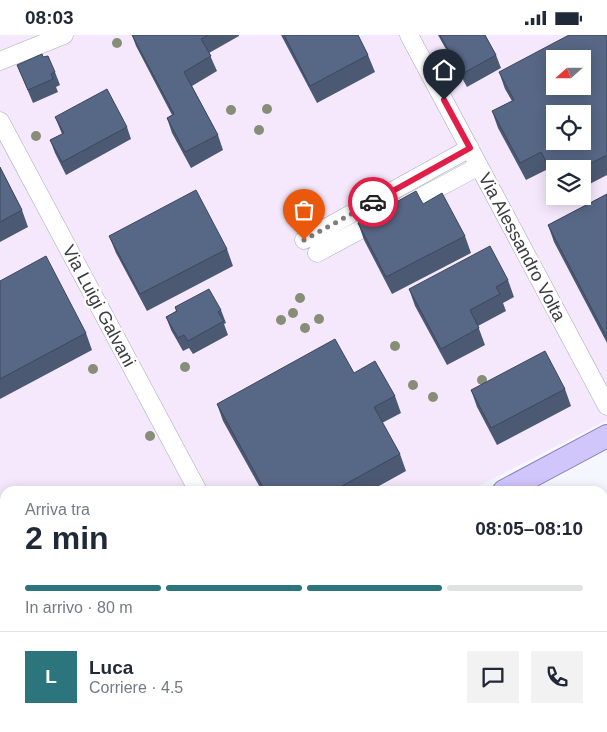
<!DOCTYPE html>
<html lang="it">
<head>
<meta charset="utf-8">
<style>
  :root { --surface:#fff; --page:#f2f2f3; --text:#1f2937; --muted:#747a83; --line:#e0e1e3; --accent:#2c757c }
  body { margin:0; font-family:Helvetica,sans-serif; background:var(--page); color:var(--text); height:100vh; display:flex; flex-direction:column; font-size:19px; white-space:nowrap }
  * { box-sizing:border-box; margin:0 }
  p { font-size:16px; color:var(--muted) }
  .icon { flex:none; width:28px; height:28px; fill:none; stroke:currentColor; stroke-width:2; stroke-linecap:round; stroke-linejoin:round }
  .map { position:relative; flex:1; overflow:hidden }
  .drawer { position:absolute; left:0px; top:451px; width:608px; height:246px; display:flex; flex-direction:column; background:var(--surface); border-radius:15px 15px 0 0; box-shadow:0 2px 12px #0003 }
  .drawer>* { flex:none }
  .needle { width:32px; rotate:249deg }
  .tools { position:absolute; left:546px; top:15px; display:grid; gap:10px }
  .tools a { display:grid; place-items:center; width:45px; height:45px; border-radius:0px; background:var(--surface); box-shadow:0 2px 12px #0003; font-size:25px }
  .pin { position:absolute; display:grid; place-items:center; width:42px; height:42px; color:#fff; margin:-51px -21px; border-radius:50% 50% 50% 0; rotate:-45deg; box-shadow:0 0 5px #0007 }
  .pin .icon { rotate:45deg }
  .courier { position:absolute; display:grid; place-items:center; width:50px; height:50px; margin:-25px; border:4px solid #e11d48; border-radius:50%; background:#fff; color:#222; box-shadow:0 1px 6px #0007 }
  .summary em { font-style:normal; font-weight:600 }
  .summary div { display:flex; flex-direction:column-reverse }
  .summary { display:flex; align-items:center; justify-content:space-between; height:85px; padding:0 25px }
  h1 { font-size:32px; font-weight:600; line-height:38px }
  .bar { display:grid; grid-template-columns:repeat(4,1fr); gap:8px 5px; align-content:center; height:60px; padding:0 25px }
  .bar i { height:6px; border-radius:4px; background:var(--line) }
  .bar .on { background:var(--accent) }
  .bar p { grid-column:span 4 }
  .line { display:flex; align-items:center; gap:12px; padding:0 25px; border-top:1px solid var(--line) }
  .line div { flex:1 }
  .round { display:grid; place-items:center; flex:none; width:52px; height:52px; border-radius:0px; background:var(--page) }
  .status { display:flex; justify-content:space-between; align-items:center; height:35px; padding:0 25px; background:var(--surface); direction:ltr }
  .status svg { height:14px; fill:currentColor }
  .map>svg:first-child { display:block }
  .industrial { fill:#f5e8fc; fill-rule:evenodd }
  .water { fill:#c1d4f7 }
  .lines { fill:none; stroke-linecap:round; stroke-linejoin:round }
  .stream { stroke:#c1d4f7; stroke-width:4.5 }
  .minor-casing { stroke:#a7acb6; stroke-width:19 }
  .major-casing { stroke:#877db9; stroke-width:24 }
  .minor { stroke:#fff; stroke-width:18 }
  .major { stroke:#d0c6fc; stroke-width:22 }
  .tree { fill:#878e78 }
  .wall { fill:#4b5973 }
  .building { fill:#576786; stroke:#3d485e; fill-rule:evenodd }
  .done { stroke:#7b7d82; stroke-width:5; stroke-dasharray:0 9 }
  .route { stroke:#e11d48; stroke-width:6 }
  .labels { text-anchor:middle; stroke-width:5; stroke-linejoin:round; paint-order:stroke }
  .street-label { font-size:18px; fill:#3a3c40; stroke:#fff }
</style>
</head>
<body>
<div class="status"><b>08:03</b><svg viewBox="0 0 49 12"><path d="M0 12V9h3v3zM5 12V6h3v6zM10 12V3h3v9zM15 12V0h3v12zM26 1h20v11H26zM47 4h2v5h-2z"/></svg></div>
<div class="map">
<svg width="607" height="697" viewBox="0 0 607 697">
  <rect width="100%" height="100%" fill="#f4f7fe"/>
  <path class="industrial" d="M0,0H607V385L469,456H5V692L33,693L25,697H0ZM555,24H582V51H555ZM555,79H582V106H555ZM555,134H582V161H555Z
    M156,692H366L369,697H148Z"/>
  <path class="water" d="M276,692L339,693L341,697H270Z"/>
  <g class="lines">
    <path class="stream" d="M354,692L357,697"/>
    <defs>
      <path id="minor" d="M409,0L607,371
        M0,26L64,0
        M0,86L198,456
        M304,205L470,113
        M317,218L479,131"/>
      <path id="major" d="M504,456L607,401
        M55,697L64,692"/>
    </defs>
    <use href="#minor" class="minor-casing"/>
    <use href="#major" class="major-casing"/>
    <use href="#minor" class="minor"/>
    <use href="#major" class="major"/>
  </g>
  <g class="tree">
    <circle cx="117" cy="8" r="5"/>
    <circle cx="267" cy="74" r="5"/>
    <circle cx="231" cy="75" r="5"/>
    <circle cx="259" cy="95" r="5"/>
    <circle cx="36" cy="101" r="5"/>
    <circle cx="300" cy="263" r="5"/>
    <circle cx="293" cy="278" r="5"/>
    <circle cx="319" cy="284" r="5"/>
    <circle cx="281" cy="285" r="5"/>
    <circle cx="305" cy="293" r="5"/>
    <circle cx="395" cy="311" r="5"/>
    <circle cx="185" cy="332" r="5"/>
    <circle cx="93" cy="334" r="5"/>
    <circle cx="482" cy="345" r="5"/>
    <circle cx="413" cy="350" r="5"/>
    <circle cx="433" cy="362" r="5"/>
    <circle cx="150" cy="401" r="5"/>
  </g>
  <path class="wall" d="M132,0H239V1L209,18L217,36L192,51L218,100L223,115L191,133L172,98L167,83L172,80L136,11Z
    M281,0H358L368,20L375,37L317,68Z
    M438,0H485L496,20L501,33L467,52Z
    M607,0V140L582,153V134H555V148L548,134L526,145L498,93L492,76L512,66L505,54L499,37Z
    M43,22L55,37L60,50L56,52L58,57L33,68L17,30Z
    M55,82L127,92L131,104L66,140L55,118L50,105L62,99Z
    M0,132L22,175L28,192L0,207Z
    M607,159V308L554,207L548,190Z
    M423,169L465,201L471,218L392,259L364,205L358,188Z
    M109,201L227,214L233,231L147,276L116,218Z
    M508,245L514,262L503,268L506,276L478,291L485,310L447,330L415,271L409,254Z
    M0,246L86,298L92,315L0,364Z
    M175,272L221,275L226,288L224,289L228,300L193,319L189,313L183,316L171,295L166,282L176,276Z
    M354,338L395,361L401,378L382,388L400,419L406,436L370,456H262L223,386L217,369Z
    M565,354L571,371L497,410L477,372L471,355Z
    M5,538V667L0,670V540Z"/>
  <path class="building" d="M132,0H208L201,4L211,21L184,37L218,100L185,117L167,83L174,79Z
    M284,0H358L368,20L310,51Z
    M440,0H485L496,20L462,39Z
    M569,0H607V120L580,134H555V143L541,117L520,128L492,76L514,65L499,37ZM555,24H582V51H555ZM555,79H582V106H555Z
    M42,19L43,22L48,21L55,37L51,39L53,44L28,55L17,30Z
    M107,54L127,92L62,127L50,105L64,98L55,82Z
    M0,132L22,175L0,187Z
    M196,155L227,214L140,259L109,201Z
    M416,156L423,169L442,158L465,201L386,242L358,188Z
    M607,159V303L548,190Z
    M490,211L508,245L496,252L500,259L470,275L479,293L441,314L409,254Z
    M46,221L86,298L0,344V246Z
    M209,254L221,275L218,277L224,286L188,306L184,300L178,303L166,282L177,276L175,272Z
    M335,304L354,338L375,326L395,361L374,372L400,419L333,456H265L217,369Z
    M545,316L565,354L491,393L471,355Z
    M5,537V647L0,650V540Z"/>
  <g class="lines">
    <path class="done" d="M304,205L373,167"/>
    <path class="route" d="M373,167L470,113L444,65"/>
  </g>
  <g class="labels">
    <g class="street-label">
      <text transform="translate(522 212) rotate(62)" y="6">Via Alessandro Volta</text>
      <text transform="translate(99 271) rotate(62)" y="6">Via Luigi Galvani</text>
    </g>
  </g>
</svg>
<div class="tools">
<a><svg class="needle" viewBox="-14 -14 28 28"><path d="M0-13l5 13h-10z" fill="#e53935"/><path d="M0 13l5-13h-10z" fill="#747a83"/></svg></a>
<a><svg class="icon" aria-label="locate" viewBox="0 0 24 24"><circle cx="12" cy="12" r="6"/><path d="M12 2v4M12 18v4M2 12h4M18 12h4"/></svg></a>
<a><svg class="icon" aria-label="layers" viewBox="0 0 24 24"><path d="M12 4l9 5-9 5-9-5zM3 14l9 5 9-5"/></svg></a>
</div>
<div class="pin" style="left:304px;top:205px;background:#ea580c"><svg class="icon" aria-label="bag" viewBox="0 0 24 24"><path d="M5 8h14l-1 12H6zM9 8a3 3 0 0 1 6 0"/></svg></div>
<div class="pin" style="left:444px;top:65px;background:#1f2937"><svg class="icon" aria-label="home" viewBox="0 0 24 24"><path d="M3 11l9-7 9 7M6 9v11h12V9"/></svg></div>
<div class="courier" style="left:373px;top:167px"><svg class="icon" aria-label="car" viewBox="0 0 24 24"><path d="M5 17H2v-5l4-1 3-4h7l3 4 3 1v5h-3M9 17h6M6 11h13"/><circle cx="7" cy="17" r="2"/><circle cx="17" cy="17" r="2"/></svg></div>
<section class="drawer">
<div class="summary"><div><h1>2 min</h1><p>Arriva tra</p></div><em>08:05–08:10</em></div>
<div class="bar"><i class="on"></i><i class="on"></i><i class="on"></i><i></i><p>In arrivo · 80 m</p></div>
<div class="line" style="height:90px"><b class="round" style="background:var(--accent);color:#fff">L</b><div><b>Luca</b><p>Corriere · 4.5</p></div><a class="round"><svg class="icon" aria-label="chat" viewBox="0 0 24 24"><path d="M4 5h16v11H9l-5 4z"/></svg></a><a class="round"><svg class="icon" aria-label="phone" viewBox="0 0 24 24"><path d="M5 4h4l2 5-3 2q2 4 5 5l2-3 5 2v4C11 20 4 13 5 4z"/></svg></a></div>
</section>
</div>
</body>
</html>
